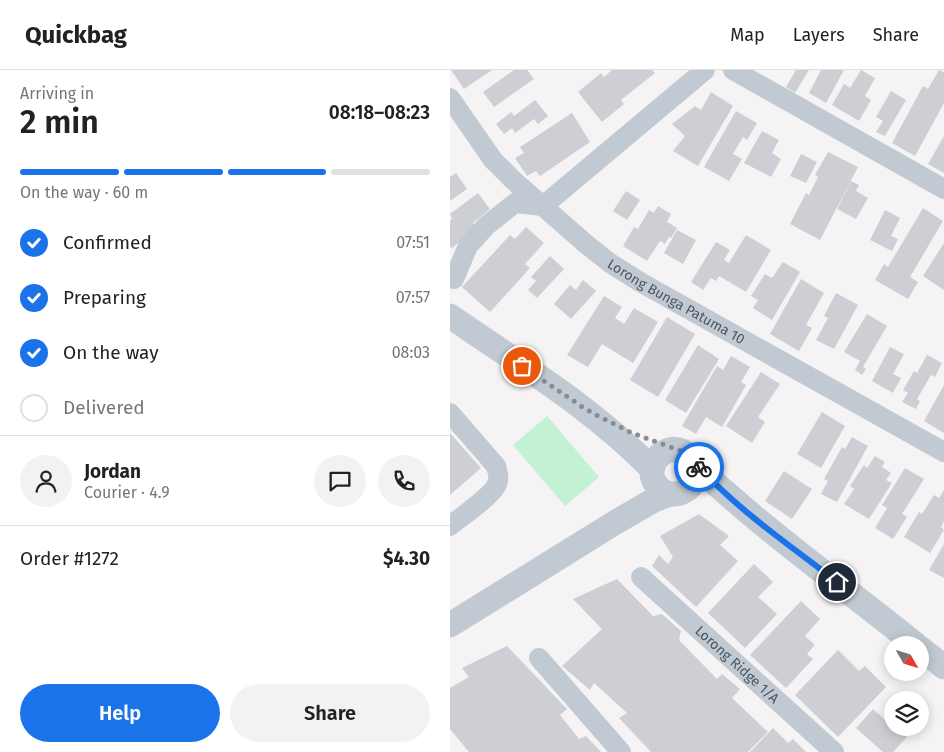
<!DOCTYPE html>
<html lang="en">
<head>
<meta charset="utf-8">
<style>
  :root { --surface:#fff; --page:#f2f2f2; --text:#222; --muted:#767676; --line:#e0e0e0; --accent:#1a73e8 }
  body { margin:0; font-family:"Fira Sans",sans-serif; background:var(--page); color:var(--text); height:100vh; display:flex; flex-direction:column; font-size:19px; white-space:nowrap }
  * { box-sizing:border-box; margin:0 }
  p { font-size:16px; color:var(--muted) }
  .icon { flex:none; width:28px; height:28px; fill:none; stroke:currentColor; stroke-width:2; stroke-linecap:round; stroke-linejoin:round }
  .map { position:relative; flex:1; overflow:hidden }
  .side { display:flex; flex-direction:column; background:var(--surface); width:450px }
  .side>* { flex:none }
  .needle { width:32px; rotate:129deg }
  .fabs { position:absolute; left:434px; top:566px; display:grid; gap:10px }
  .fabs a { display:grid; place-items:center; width:45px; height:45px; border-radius:50%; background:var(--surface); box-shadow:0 2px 12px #0003; font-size:25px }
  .pin { position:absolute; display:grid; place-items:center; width:42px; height:42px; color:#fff; margin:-21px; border:2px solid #fff; border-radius:50%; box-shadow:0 1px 5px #0007 }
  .courier { position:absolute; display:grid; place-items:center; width:50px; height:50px; margin:-25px; border:4px solid #1a73e8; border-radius:50%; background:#fff; color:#222; box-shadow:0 1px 6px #0007 }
  .head em { font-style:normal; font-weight:600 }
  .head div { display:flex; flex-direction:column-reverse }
  .head { display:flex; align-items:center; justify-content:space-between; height:85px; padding:0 20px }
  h1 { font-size:32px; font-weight:600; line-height:38px }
  .bar { display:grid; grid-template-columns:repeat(4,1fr); gap:8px 5px; align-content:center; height:60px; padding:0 20px }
  .bar i { height:6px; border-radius:4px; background:var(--line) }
  .bar .selected { background:var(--accent) }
  .bar p { grid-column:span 4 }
  .line { display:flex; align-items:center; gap:12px; padding:0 20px; border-top:1px solid var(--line) }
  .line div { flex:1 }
  .round { display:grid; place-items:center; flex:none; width:52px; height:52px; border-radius:26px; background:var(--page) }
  ol { padding:0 20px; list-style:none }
  li { display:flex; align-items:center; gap:15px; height:55px }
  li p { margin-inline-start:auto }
  li .icon { padding:5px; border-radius:50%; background:var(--accent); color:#fff; stroke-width:4 }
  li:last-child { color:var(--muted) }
  li i { width:28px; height:28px; border:2px solid var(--line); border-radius:50% }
  .primary-button { display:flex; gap:10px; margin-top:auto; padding:10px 20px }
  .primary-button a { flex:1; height:58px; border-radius:30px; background:var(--accent); color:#fff; font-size:20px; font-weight:600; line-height:58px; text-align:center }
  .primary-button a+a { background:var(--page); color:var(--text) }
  header { display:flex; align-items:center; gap:30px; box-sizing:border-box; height:70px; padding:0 25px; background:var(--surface); border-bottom:1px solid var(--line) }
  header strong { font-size:24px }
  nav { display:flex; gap:28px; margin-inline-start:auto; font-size:18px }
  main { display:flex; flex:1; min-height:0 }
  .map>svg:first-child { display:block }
  .green { fill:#c3f1d5 }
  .building { fill:#cdcfd5 }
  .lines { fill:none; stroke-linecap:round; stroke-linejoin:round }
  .minor { stroke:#c1cad2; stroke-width:20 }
  .tertiary { stroke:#c1cad2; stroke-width:25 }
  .done { stroke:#868d94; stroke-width:5; stroke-dasharray:0 9 }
  .route { stroke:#1a73e8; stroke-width:6 }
  .labels { text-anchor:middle; stroke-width:5; stroke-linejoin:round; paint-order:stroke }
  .street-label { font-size:14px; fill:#4a5661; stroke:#fff }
</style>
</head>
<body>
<header>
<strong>Quickbag</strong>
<nav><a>Map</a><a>Layers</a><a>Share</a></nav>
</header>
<main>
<section class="side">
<div class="head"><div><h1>2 min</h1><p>Arriving in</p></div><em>08:18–08:23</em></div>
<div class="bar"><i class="selected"></i><i class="selected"></i><i class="selected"></i><i></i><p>On the way · 60 m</p></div>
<ol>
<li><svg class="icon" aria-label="check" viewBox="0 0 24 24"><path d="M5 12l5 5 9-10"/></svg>Confirmed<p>07:51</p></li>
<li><svg class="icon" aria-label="check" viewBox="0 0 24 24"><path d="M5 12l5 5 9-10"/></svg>Preparing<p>07:57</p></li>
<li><svg class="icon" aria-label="check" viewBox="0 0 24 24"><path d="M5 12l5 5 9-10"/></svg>On the way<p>08:03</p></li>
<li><i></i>Delivered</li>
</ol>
<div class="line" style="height:90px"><a class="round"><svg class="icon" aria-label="person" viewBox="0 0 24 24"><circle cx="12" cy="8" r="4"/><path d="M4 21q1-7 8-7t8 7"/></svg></a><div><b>Jordan</b><p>Courier · 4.9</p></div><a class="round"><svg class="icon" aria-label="chat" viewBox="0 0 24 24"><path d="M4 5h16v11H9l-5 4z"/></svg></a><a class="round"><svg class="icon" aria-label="phone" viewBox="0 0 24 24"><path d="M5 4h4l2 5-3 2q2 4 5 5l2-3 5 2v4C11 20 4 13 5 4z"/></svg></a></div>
<div class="line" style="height:65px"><div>Order #1272</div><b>$4.30</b></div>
<div class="primary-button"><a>Help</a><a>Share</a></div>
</section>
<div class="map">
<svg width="494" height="682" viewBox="0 0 494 682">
  <rect width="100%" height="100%" fill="#f5f3f3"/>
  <path class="green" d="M97,346L149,407L115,436L63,375Z"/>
  <path class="building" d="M1,0H42L14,19Z
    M64,0H77L84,9L44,37L33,22Z
    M162,0H202L205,3L171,30L174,34L152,52L128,22L151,3L154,7Z
    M346,0H359L345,23L336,17Z
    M371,0H394L376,33L359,23Z
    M411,0L425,8L415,26L421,30L409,51L382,35L394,14L400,18Z
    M489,0L494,2V33L465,86L442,73L473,16L478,19Z
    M441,21L456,30L435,66L426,62L433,51L426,47Z
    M261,22L283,36L248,96L223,81L235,66L222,54L245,36L251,40Z
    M85,30L98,46L88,54L84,49L65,63L62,58L54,64L46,54L61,42L64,46Z
    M286,41L307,53L297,70L293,67L283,84L292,89L279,111L254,97Z
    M122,43L140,72L90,106L86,101L77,106L65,88L74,83L70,77Z
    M312,61L329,70L322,83L331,89L321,107L294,93Z
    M494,66V103L478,94Z
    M378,82L408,97L370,170L340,154L356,123L359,125L368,107L365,105Z
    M351,84L367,92L356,113L340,106Z
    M6,103L17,119L0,131V107Z
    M401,111L409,115L406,121L418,128L406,149L387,139Z
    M176,121L190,130L177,150L163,141Z
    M28,123L40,139L23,153L27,158L2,178L0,176V151L2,149L0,144Z
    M208,136L221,144L217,152L227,158L221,168L219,167L215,174L210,171L197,191L173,176L184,157L188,159L199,140L204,143Z
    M473,138L493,151L460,207L468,212L458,229L425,210L434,194L438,197Z
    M435,140L450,148L441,166L448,169L442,181L420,170Z
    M76,157L94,173L75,194L80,198L40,242L12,217L60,165L65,169Z
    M227,160L246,170L233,194L214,183Z
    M296,165L321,180L296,222L269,206L266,211L261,208L253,220L241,212L266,172L280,180L274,190L279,193Z
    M494,173V220L473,206Z
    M100,186L114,199L87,228L78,220L86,211L81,207Z
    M333,192L350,202L322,250L303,238L308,230L301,226L315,204L322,208Z
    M351,209L374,223L356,255L362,258L349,281L320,264Z
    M133,210L146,221L121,249L104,234L120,215L126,220Z
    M386,223L408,235L384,279L366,270L378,248L374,246Z
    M154,226L172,237L165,248L174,254L184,238L208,252L183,293L152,274L138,297L117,285Z
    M417,244L437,256L413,297L416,299L412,305L405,300L410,291L394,282Z
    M217,247L245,264L208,327L180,310Z
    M248,275L269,289L236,343L215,330Z
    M440,277L454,284L443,304L451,308L443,323L422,311Z
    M477,285L492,293L485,307L481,305L467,329L470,331L466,339L452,332L458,323L453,320L464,301L467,303Z
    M281,286L300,297L291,312L296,315L272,357L256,347L246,364L232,356L267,296L273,300Z
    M311,302L330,314L308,347L315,352L302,373L276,356Z
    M494,315V363L474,351Z
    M372,342L395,356L371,398L347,384Z
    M0,363L31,398L0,425Z
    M402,367L418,376L387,432L371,424L378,411L374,409L392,377L395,379Z
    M425,386L435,392L432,397L441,403L436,410L442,413L419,449L394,434L404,419L400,416L414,395L417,398Z
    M455,398L474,409L452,444L457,447L443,469L425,458L437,438L432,435Z
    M334,401L362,419L342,449L315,431Z
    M494,420V451L491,457L494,460L480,483L454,467L469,442L472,444L484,425L489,428Z
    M249,444L279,466L270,475L288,491L246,537L202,496L209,485L218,494L223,487L210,466Z
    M494,474V508L479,500Z
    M304,494L323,512L308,527L327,544L295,578L258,543Z
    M167,509L203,546L212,544L231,561L229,570L267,609L272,604L290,619L282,628L318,662L298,682H201L169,648L177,643L144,613L140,620L112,596L152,559L123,529Z
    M351,531L370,549L355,566L365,575L357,584L363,589L336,618L300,585Z
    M57,576L117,639L110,645L129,669L136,666L151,682H19L0,659V618L19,607L12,598Z
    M388,580L409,601L415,596L436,617L388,667L345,625Z
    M423,639L435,650L441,643L442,658H450L448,660L457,667L443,682H433L406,658Z
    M323,658L338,673L343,669L356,682H300Z"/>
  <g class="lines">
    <g class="minor">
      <path d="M283,0L494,119"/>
      <path id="s1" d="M0,28L43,90L63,110L136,174L160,193L190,212L494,382"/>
      <path d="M4,209L18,176L36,156L65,133L93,136L255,0"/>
      <path d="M0,343L46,396C48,403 50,409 46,416C40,427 11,447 0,456"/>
      <path id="s2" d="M191,507L384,682"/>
      <path d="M89,588L171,682"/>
    </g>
    <path class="tertiary" d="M0,246C69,294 143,338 202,399
      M243,390C256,419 218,438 204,411C202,407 201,402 203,397C206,384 220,376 232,381C243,386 251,399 259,408C269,417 280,426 290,435C347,484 408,528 466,575
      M0,555L166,452L204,430L220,424
      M470,578L494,597"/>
  </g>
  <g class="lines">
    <path class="done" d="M72,296L134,338L148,346L182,363L234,382L239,385L249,397"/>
    <path class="route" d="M249,397C289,441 341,476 387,512"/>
  </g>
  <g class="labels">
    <g class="street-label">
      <text dy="5" stroke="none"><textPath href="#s1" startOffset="308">Lorong Bunga Patuma 10</textPath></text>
      <text dy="5" stroke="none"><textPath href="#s2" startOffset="130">Lorong Ridge 1/A</textPath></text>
    </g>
  </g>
</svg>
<div class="fabs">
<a><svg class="needle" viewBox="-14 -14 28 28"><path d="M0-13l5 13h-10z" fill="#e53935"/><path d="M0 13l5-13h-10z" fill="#767676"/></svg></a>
<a><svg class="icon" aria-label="layers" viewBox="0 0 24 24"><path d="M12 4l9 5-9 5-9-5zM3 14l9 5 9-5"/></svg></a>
</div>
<div class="pin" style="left:72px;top:296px;background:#ea580c"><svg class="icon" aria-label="bag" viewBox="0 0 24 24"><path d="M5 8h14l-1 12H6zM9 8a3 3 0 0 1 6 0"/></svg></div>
<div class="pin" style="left:387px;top:512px;background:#1f2937"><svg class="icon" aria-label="home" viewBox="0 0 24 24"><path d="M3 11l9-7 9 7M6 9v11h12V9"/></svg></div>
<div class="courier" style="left:249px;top:397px"><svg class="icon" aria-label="bike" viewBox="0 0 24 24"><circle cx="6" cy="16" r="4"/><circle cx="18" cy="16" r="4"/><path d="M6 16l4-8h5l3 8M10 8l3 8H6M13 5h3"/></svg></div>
</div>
</main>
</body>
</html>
